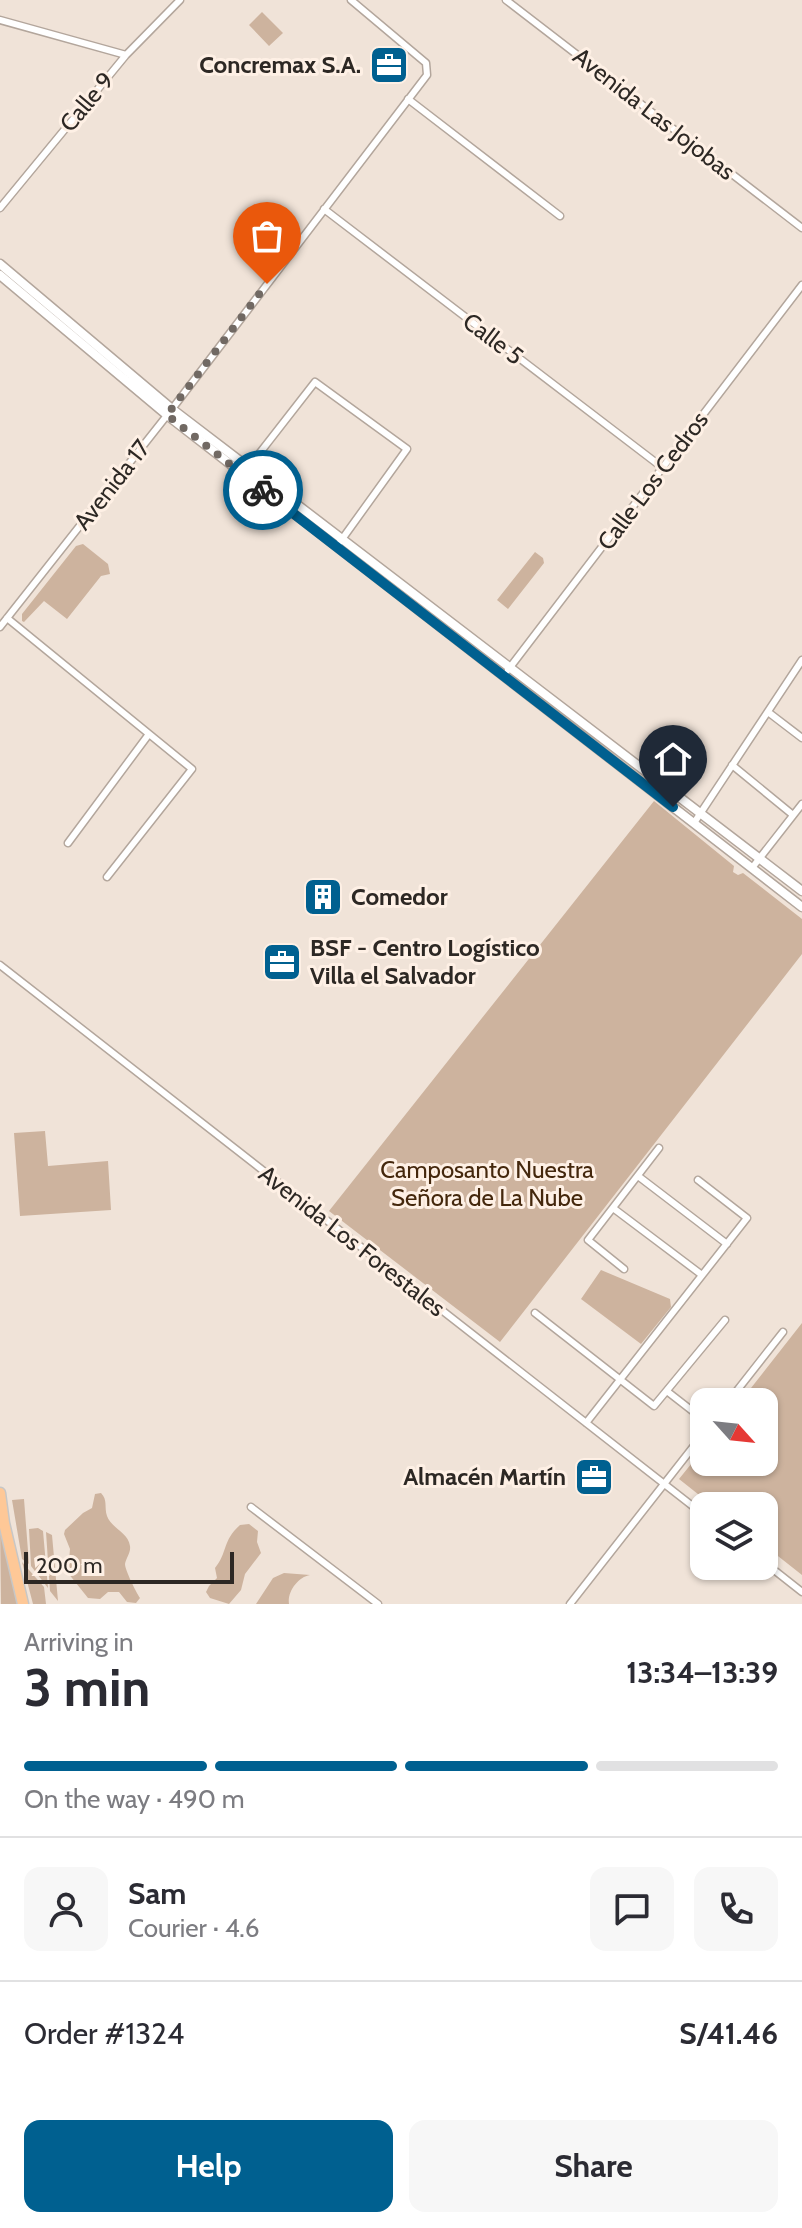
<!DOCTYPE html>
<html lang="en">
<head>
<meta charset="utf-8">
<style>
  :root { --surface:#fff; --page:#f7f7f7; --text:#2b2b33; --muted:#7c7c81; --line:#e1e1e2; --accent:#006090 }
  body { margin:0; font-family:Cabin,sans-serif; background:var(--page); color:var(--text); height:100vh; display:flex; flex-direction:column; font-size:30px; white-space:nowrap }
  * { box-sizing:border-box; margin:0 }
  p { font-size:26px; color:var(--muted) }
  .icon { flex:none; width:44px; height:44px; fill:none; stroke:currentColor; stroke-width:2; stroke-linecap:round; stroke-linejoin:round }
  .map { position:relative; height:1604px; overflow:hidden }
  .side { display:flex; flex-direction:column; background:var(--surface); flex:1 }
  .side>* { flex:none }
  .needle { width:52px; rotate:117deg }
  .tools { position:absolute; left:690px; top:1388px; display:grid; gap:16px }
  .tools a { display:grid; place-items:center; width:88px; height:88px; border-radius:16px; background:var(--surface); box-shadow:0 2px 6px #0004; font-size:40px }
  .scale { position:absolute; left:24px; bottom:20px; width:210px; box-sizing:border-box; padding-left:8px; border:4px solid #2d2824; border-top:0; font-size:22px; line-height:28px; white-space:nowrap; color:#2d2824; -webkit-text-stroke:6px #fef0e5; paint-order:stroke }
  .pin { position:absolute; display:grid; place-items:center; width:68px; height:68px; color:#fff; margin:-82px -34px; border-radius:50% 50% 50% 0; rotate:-45deg; box-shadow:0 0 8px #0007 }
  .pin .icon { rotate:45deg }
  .courier { position:absolute; display:grid; place-items:center; width:80px; height:80px; margin:-40px; border:6px solid #006090; border-radius:50%; background:#fff; color:#222; box-shadow:0 2px 10px #0007 }
  .summary em { font-style:normal; font-weight:700 }
  .summary div { display:flex; flex-direction:column-reverse }
  .summary { display:flex; align-items:center; justify-content:space-between; height:136px; padding:0 24px }
  h1 { font-size:52px; font-weight:700; line-height:60px }
  .bar { display:grid; grid-template-columns:repeat(4,1fr); gap:12px 8px; align-content:center; height:96px; padding:0 24px }
  .bar i { height:10px; border-radius:6px; background:var(--line) }
  .bar .active { background:var(--accent) }
  .bar p { grid-column:span 4 }
  .line { display:flex; align-items:center; gap:20px; padding:0 24px; border-top:2px solid var(--line) }
  .line div { flex:1 }
  .round { display:grid; place-items:center; flex:none; width:84px; height:84px; border-radius:16px; background:var(--page) }
  .button { display:flex; gap:16px; margin-top:auto; padding:16px 24px }
  .button a { flex:1; height:92px; border-radius:16px; background:var(--accent); color:#fff; font-size:32px; font-weight:700; line-height:92px; text-align:center }
  .button a+a { background:var(--page); color:var(--text) }
  .map>svg:first-child { display:block }
  .green { fill:#cdb39e }
  .lines { fill:none; stroke-linecap:round; stroke-linejoin:round }
  .minor-casing { stroke:#b3a69c; stroke-width:9 }
  .tertiary-casing { stroke:#b3a69c; stroke-width:11 }
  .primary-casing { stroke:#c8c7c6; stroke-width:13 }
  .minor { stroke:#fff; stroke-width:6 }
  .tertiary { stroke:#fff; stroke-width:8 }
  .primary { stroke:#fec897; stroke-width:10 }
  .done { stroke:#716963; stroke-width:8; stroke-dasharray:0 14.4 }
  .route { stroke:#006090; stroke-width:10 }
  .labels { text-anchor:middle; stroke-width:6; stroke-linejoin:round; paint-order:stroke }
  .poi-label { font-size:24px; font-weight:bold; fill:#2d2824; stroke:#fef0e5; text-anchor:end }
  .street-label { font-size:24px; fill:#2d2824; stroke:#fef0e5 }
  .park-label { font-size:24px; fill:#44270c; stroke:#fef0e5 }
</style>
</head>
<body>
<div class="map">
<svg width="802" height="1604" viewBox="0 0 802 1604">
  <rect width="100%" height="100%" fill="#f0e3d8"/>
  <path class="green" d="M262,12L283,33L269,46L249,25Z
    M83,544L108,564L110,574L101,576L67,619L44,601L24,622L22,621V614L76,546Z
    M535,552L543,558L544,563L508,609L497,600Z
    M654,801L734,866L733,872L738,875L743,873L802,919V954L500,1342L329,1211Z
    M45,1131L48,1166L108,1161L111,1210L20,1216L14,1133Z
    M601,1270L670,1299L671,1307L641,1344L581,1299Z
    M802,1323V1575L764,1545V1506H713L679,1479L704,1448V1462H764V1402H740Z
    M101,1493C108,1500 104,1507 107,1516C112,1529 128,1532 130,1546C131,1553 126,1558 125,1564C125,1570 136,1592 140,1598L136,1603L127,1602L119,1592H108L100,1599L88,1598L68,1573L70,1549L64,1534L65,1530L83,1513L92,1508L95,1494Z
    M24,1499L29,1564L22,1559L12,1500Z
    M0,1523L19,1604H1Z
    M249,1524L258,1531L257,1542L261,1553L245,1574L241,1590L229,1604L210,1598L206,1592L209,1586L217,1578L215,1568C228,1552 222,1541 240,1525Z
    M38,1528L43,1531L48,1588L31,1566L29,1529Z
    M46,1532L52,1535L58,1601L50,1591Z
    M22,1562L44,1587L46,1604H33Z
    M284,1573L310,1575C298,1577 287,1592 289,1604H256L273,1578Z"/>
  <g class="lines">
    <defs>
      <path id="minor" d="M506,0L802,228
        M0,20L126,55
        M408,99L560,216
        M0,208L126,55L180,0
        M324,209L663,468
        M248,468L315,382L407,449L340,542
        M7,618L192,769L107,877
        M0,627L172,409L427,75L426,63L351,0
        M508,670L802,285
        M768,712L802,738
        M732,765L793,815
        M694,823L802,660
        M68,843L149,734
        M752,868L802,804
        M0,965L704,1515
        M638,1176L727,1244
        M613,1208L702,1275
        M624,1269L588,1240L659,1148
        M535,1313L654,1406L725,1320
        M668,1392L704,1420
        M728,1402L783,1332
        M586,1423L747,1218L698,1180
        M251,1507L378,1604
        M764,1562L802,1592
        M570,1604L704,1433"/>
      <path id="tertiary" d="M0,264L172,409L802,891
        M0,275L167,415L802,907"/>
      <path id="primary" d="M0,1493L4,1523L23,1604"/>
    </defs>
    <use href="#minor" class="minor-casing"/>
    <use href="#tertiary" class="tertiary-casing"/>
    <use href="#primary" class="primary-casing"/>
    <use href="#minor" class="minor"/>
    <use href="#tertiary" class="tertiary"/>
    <use href="#primary" class="primary"/>
  </g>
  <g class="lines">
    <path class="done" d="M263,490L167,415L267,284"/>
    <path class="route" d="M263,490L673,807"/>
  </g>
  <defs>
    <symbol id="office-square" viewBox="-11 -11 22 22"><rect x="-9" y="-9" width="18" height="18" rx="4" fill="#006090" stroke="#fef0e5"/><path d="M-6-3h4V-5.5h4V-3h4V5H-6ZM-1-4.5V-3h2v-1.5ZM-6 0V1H6V0Z" fill="#fff"/></symbol>
    <symbol id="building-square" viewBox="-11 -11 22 22"><rect x="-9" y="-9" width="18" height="18" rx="4" fill="#006090" stroke="#fef0e5"/><path d="M-4-6H4V6H1V3H-1V6H-4ZM-2.5-4.3h1.7v1.8h-1.7ZM.8-4.3h1.7v1.8H.8ZM-2.5-1h1.7V.8h-1.7ZM.8-1h1.7V.8H.8Z" fill="#fff"/></symbol>
  </defs>
  <g fill-rule="evenodd">
    <use href="#office-square" x="367" y="43" width="44" height="44"/>
    <use href="#building-square" x="301" y="875" width="44" height="44"/>
    <use href="#office-square" x="260" y="940" width="44" height="44"/>
    <use href="#office-square" x="572" y="1455" width="44" height="44"/>
  </g>
  <g class="labels">
    <g class="poi-label">
      <text x="361" y="73">Concremax S.A.</text>
      <text x="351" y="905" text-anchor="start">Comedor</text>
      <text x="310" y="956" text-anchor="start">BSF - Centro Logístico<tspan x="310" dy="28">Villa el Salvador</tspan></text>
      <text x="566" y="1485">Almacén Martín</text>
    </g>
    <g class="street-label">
      <text transform="translate(87 102) rotate(-50)" y="8">Calle 9</text>
      <text transform="translate(654 114) rotate(38)" y="8">Avenida Las Jojobas</text>
      <text transform="translate(493 339) rotate(37)" y="8">Calle 5</text>
      <text transform="translate(653 481) rotate(-53)" y="8">Calle Los Cedros</text>
      <text transform="translate(112 485) rotate(-52)" y="8">Avenida 17</text>
      <text transform="translate(352 1241) rotate(38)" y="8">Avenida Los Forestales</text>
    </g>
    <g class="park-label">
      <text x="487" y="1178">Camposanto Nuestra<tspan x="487" dy="28">Señora de La Nube</tspan></text>
    </g>
  </g>
</svg>
<div class="tools">
<a><svg class="needle" viewBox="-14 -14 28 28"><path d="M0-13l5 13h-10z" fill="#e53935"/><path d="M0 13l5-13h-10z" fill="#7c7c81"/></svg></a>
<a><svg class="icon" aria-label="layers" viewBox="0 0 24 24"><path d="M12 4l9 5-9 5-9-5zM3 14l9 5 9-5"/></svg></a>
</div>
<div class="scale">200 m</div>
<div class="pin" style="left:267px;top:284px;background:#ea580c"><svg class="icon" aria-label="bag" viewBox="0 0 24 24"><path d="M5 8h14l-1 12H6zM9 8a3 3 0 0 1 6 0"/></svg></div>
<div class="pin" style="left:673px;top:807px;background:#1f2937"><svg class="icon" aria-label="home" viewBox="0 0 24 24"><path d="M3 11l9-7 9 7M6 9v11h12V9"/></svg></div>
<div class="courier" style="left:263px;top:490px"><svg class="icon" aria-label="bike" viewBox="0 0 24 24"><circle cx="6" cy="16" r="4"/><circle cx="18" cy="16" r="4"/><path d="M6 16l4-8h5l3 8M10 8l3 8H6M13 5h3"/></svg></div>
</div>
<section class="side">
<div class="summary"><div><h1>3 min</h1><p>Arriving in</p></div><em>13:34–13:39</em></div>
<div class="bar"><i class="active"></i><i class="active"></i><i class="active"></i><i></i><p>On the way · 490 m</p></div>
<div class="line" style="height:144px"><a class="round"><svg class="icon" aria-label="person" viewBox="0 0 24 24"><circle cx="12" cy="8" r="4"/><path d="M4 21q1-7 8-7t8 7"/></svg></a><div><b>Sam</b><p>Courier · 4.6</p></div><a class="round"><svg class="icon" aria-label="chat" viewBox="0 0 24 24"><path d="M4 5h16v11H9l-5 4z"/></svg></a><a class="round"><svg class="icon" aria-label="phone" viewBox="0 0 24 24"><path d="M5 4h4l2 5-3 2q2 4 5 5l2-3 5 2v4C11 20 4 13 5 4z"/></svg></a></div>
<div class="line" style="height:104px"><div>Order #1324</div><b>S/41.46</b></div>
<div class="button"><a>Help</a><a>Share</a></div>
</section>
</body>
</html>
